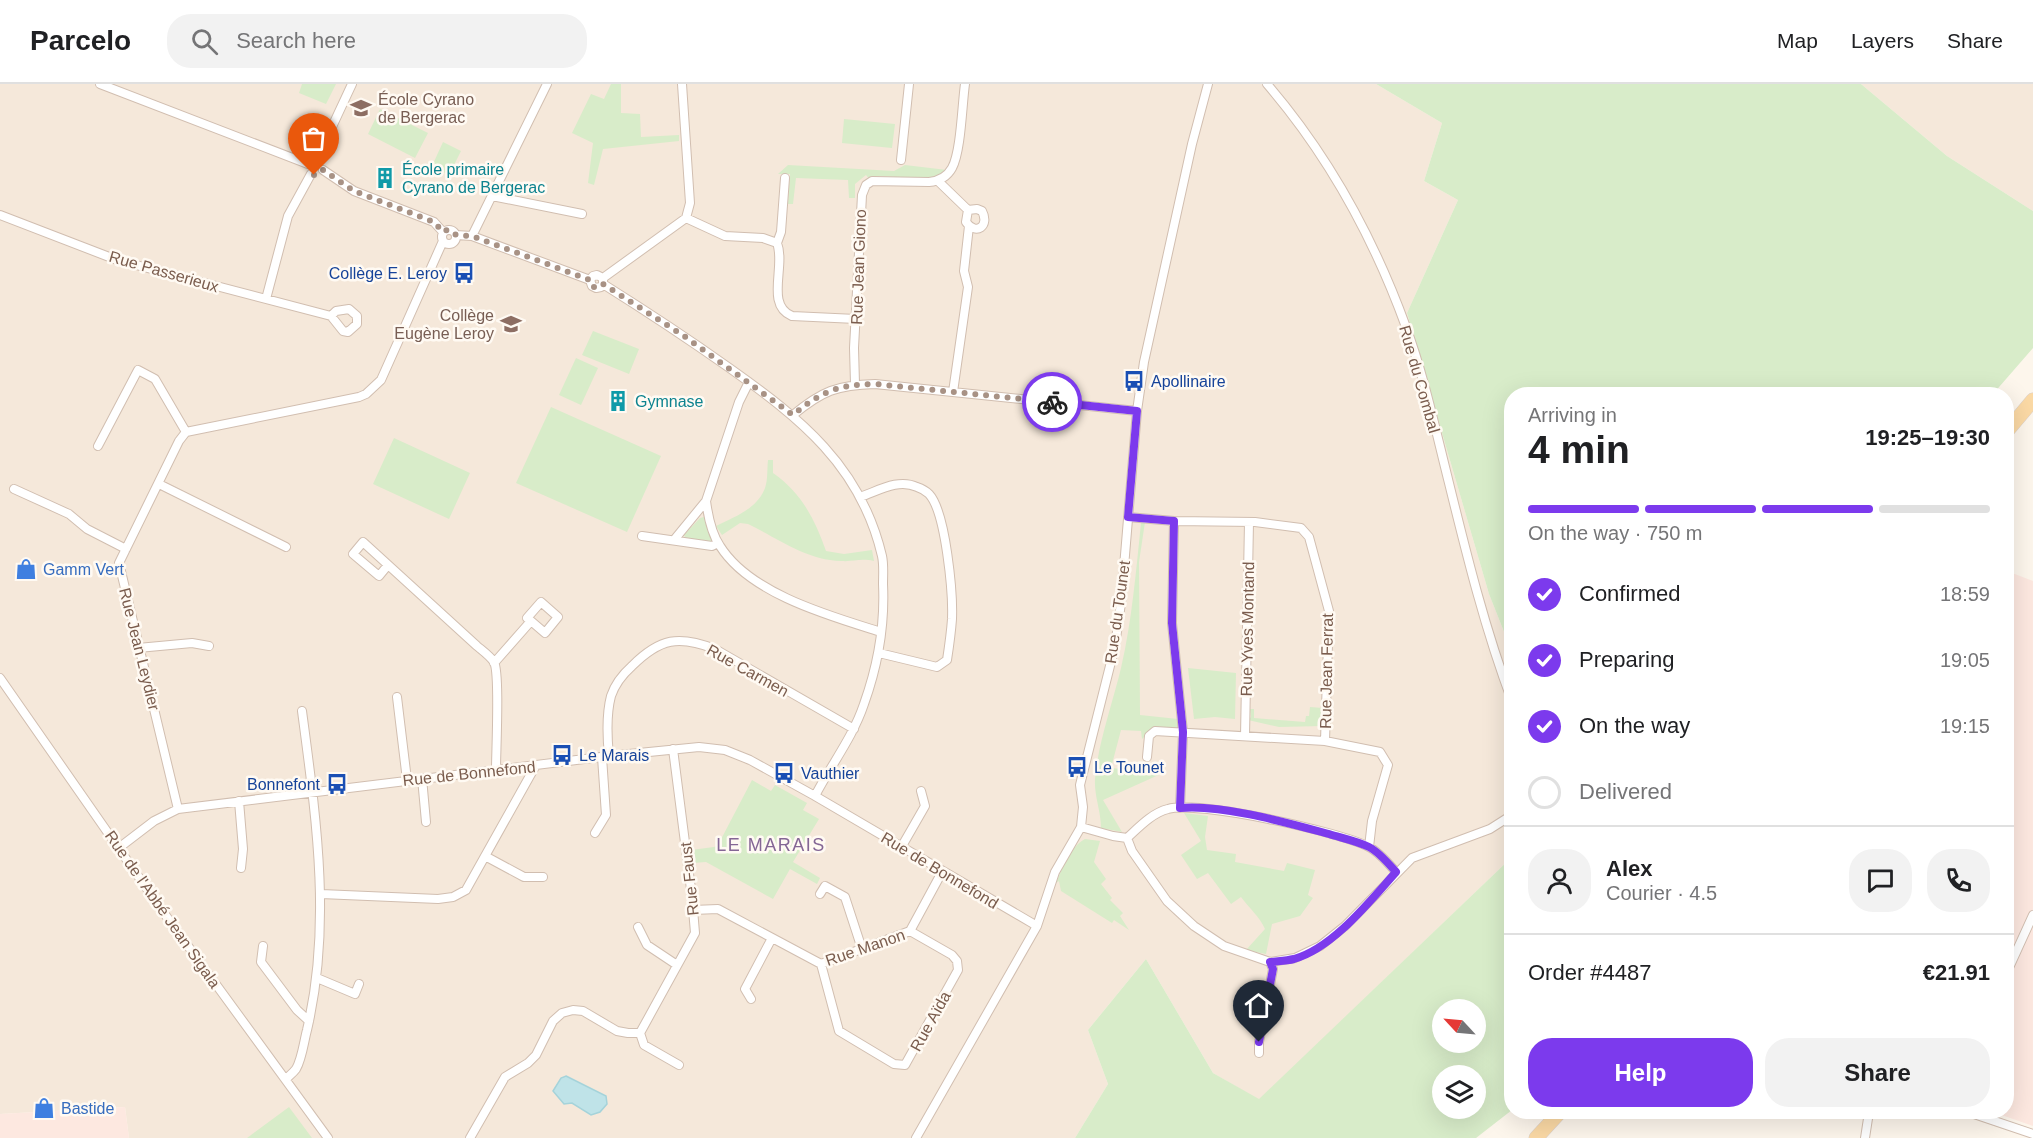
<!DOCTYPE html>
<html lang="en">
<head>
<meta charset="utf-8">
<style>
  :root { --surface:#fff; --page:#f2f2f2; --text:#202124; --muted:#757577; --line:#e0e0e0; --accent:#7c3aed }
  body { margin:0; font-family:Helvetica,sans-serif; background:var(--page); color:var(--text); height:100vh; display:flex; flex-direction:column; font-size:22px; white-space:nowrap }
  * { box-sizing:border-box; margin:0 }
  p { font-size:20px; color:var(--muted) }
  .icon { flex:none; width:33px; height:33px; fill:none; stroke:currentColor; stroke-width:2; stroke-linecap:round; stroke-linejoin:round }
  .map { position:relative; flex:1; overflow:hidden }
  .side { position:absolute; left:1504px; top:303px; width:510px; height:732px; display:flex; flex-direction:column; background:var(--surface); border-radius:24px; box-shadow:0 6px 24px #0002 }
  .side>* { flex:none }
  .needle { width:39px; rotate:296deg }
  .fabs { position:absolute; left:1432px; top:915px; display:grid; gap:12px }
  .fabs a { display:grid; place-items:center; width:54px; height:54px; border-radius:50%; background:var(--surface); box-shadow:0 6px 24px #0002; font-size:30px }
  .pin { position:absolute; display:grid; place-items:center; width:51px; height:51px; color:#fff; margin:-62px -26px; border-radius:50% 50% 50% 0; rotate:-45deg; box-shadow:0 0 6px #0007 }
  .pin .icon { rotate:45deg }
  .courier { position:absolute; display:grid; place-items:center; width:60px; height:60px; margin:-30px; border:4px solid #7c3aed; border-radius:50%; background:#fff; color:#222; box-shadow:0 2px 8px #0007 }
  .overview em { font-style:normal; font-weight:800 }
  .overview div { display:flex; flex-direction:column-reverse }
  .overview { display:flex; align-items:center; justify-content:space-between; height:102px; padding:0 24px }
  h1 { font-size:39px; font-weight:800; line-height:45px }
  .bar { display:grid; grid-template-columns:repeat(4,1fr); gap:9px 6px; align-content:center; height:72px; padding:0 24px }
  .bar i { height:8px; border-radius:4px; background:var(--line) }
  .bar .current { background:var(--accent) }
  .bar p { grid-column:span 4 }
  .line { display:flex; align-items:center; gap:15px; padding:0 24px; border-top:2px solid var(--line) }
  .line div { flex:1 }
  .round { display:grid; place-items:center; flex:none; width:63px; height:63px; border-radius:24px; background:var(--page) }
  ol { padding:0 24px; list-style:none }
  li { display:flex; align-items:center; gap:18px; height:66px }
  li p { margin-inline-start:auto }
  li .icon { padding:6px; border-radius:50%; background:var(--accent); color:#fff; stroke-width:4 }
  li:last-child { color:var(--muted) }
  li i { width:33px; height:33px; border:3px solid var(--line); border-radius:50% }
  .button { display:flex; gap:12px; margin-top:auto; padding:12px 24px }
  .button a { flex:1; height:69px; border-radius:24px; background:var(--accent); color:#fff; font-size:24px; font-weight:800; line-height:69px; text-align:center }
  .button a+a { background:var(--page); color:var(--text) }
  header { display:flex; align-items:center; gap:36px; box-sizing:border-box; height:84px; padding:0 30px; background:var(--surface); border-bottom:2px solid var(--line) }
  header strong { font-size:28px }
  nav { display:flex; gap:33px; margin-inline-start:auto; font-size:21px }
  .search { width:420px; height:54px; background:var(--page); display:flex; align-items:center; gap:15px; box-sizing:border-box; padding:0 21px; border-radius:24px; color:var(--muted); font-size:22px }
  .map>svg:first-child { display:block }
  .residential { fill:#f5e8da }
  .commercial { fill:#fde8e0 }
  .green { fill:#d8ecc9; fill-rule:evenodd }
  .water { fill:#bfe3e8; stroke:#a5d3da; stroke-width:1.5 }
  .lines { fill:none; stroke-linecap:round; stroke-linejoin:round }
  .street-casing { stroke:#d1beb0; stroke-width:10 }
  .primary-casing { stroke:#dad1cd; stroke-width:15 }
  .street { stroke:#fff; stroke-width:8 }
  .primary { stroke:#fbd9a5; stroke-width:14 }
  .done { stroke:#a89285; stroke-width:6; stroke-dasharray:0 10.8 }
  .route { stroke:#7c3aed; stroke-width:8 }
  .labels { text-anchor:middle; stroke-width:5; stroke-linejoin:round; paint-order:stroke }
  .education-label { font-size:16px; fill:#785e54; stroke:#fffaf3; text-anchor:start }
  .culture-label { font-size:16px; fill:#0d838f; stroke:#fffaf3; text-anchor:start }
  .street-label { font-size:16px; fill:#7a5c4d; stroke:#fffaf3 }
  .transit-label { font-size:16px; fill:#164399; stroke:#fffaf3; text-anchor:start }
  .shop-label { font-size:16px; fill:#366cbe; stroke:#fffaf3; text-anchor:start }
  .neighbourhood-label { font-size:18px; letter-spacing:1.5px; fill:#846695; stroke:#fffaf3 }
</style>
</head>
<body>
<header>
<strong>Parcelo</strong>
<div class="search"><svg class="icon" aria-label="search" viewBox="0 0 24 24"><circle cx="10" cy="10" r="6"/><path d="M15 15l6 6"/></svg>Search here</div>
<nav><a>Map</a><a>Layers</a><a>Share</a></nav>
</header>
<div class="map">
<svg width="2033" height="1054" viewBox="0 0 2033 1054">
  <rect width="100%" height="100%" fill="#fdf6ec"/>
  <path class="residential" d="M0,0H1376L1442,39L1424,97L1458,116L1407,229L1489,510L1512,568V773L1259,1016L1213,989L1146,875L1088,946L1108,1000L1075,1054H129L125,1023L0,1030Z
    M1861,0H2033V127L1947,72Z"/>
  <path class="commercial" d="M2007,487L2033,497V1042L1993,1028H2007Z
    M125,1023L129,1054H0V1030Z"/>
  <path class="green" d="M302,0H336L326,20L299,9Z
    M611,0H621V29L640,30L641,53L679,51V57L603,65L594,101L588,99L593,59L572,49L591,10L604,15Z
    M1376,0H1861L1947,72L2033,127V264L1993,310H1512V568L1489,510L1407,229L1458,116L1424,97L1442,39Z
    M380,25L428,49L415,74L368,50Z
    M844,35L895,40L892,64L842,59Z
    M443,58L461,67L449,91L432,82Z
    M788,81L894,87L905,81L947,86L932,95L877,92L870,96L866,91L855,100V114H849L848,96L796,94L793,120H788L790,90H778Z
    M593,247L639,265L629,290L582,271Z
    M576,274L598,284L581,321L559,311Z
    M551,323L661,372L627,448L516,399Z
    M394,354L470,389L449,435L373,400Z
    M768,376H773V389C802,409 815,436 826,467L844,470L872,466L874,477C859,474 854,478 841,477C806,476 779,455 748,440L740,439L722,451L716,442C734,433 757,425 765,404C768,396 767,384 768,376Z
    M704,433L713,455L710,459L686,455L684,451L700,434Z
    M1145,438L1139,478L1140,631L1178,635L1179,644H1153L1142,655L1141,647L1121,646L1111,684L1163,689L1103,716L1122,748L1101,744C1101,727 1094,712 1095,695C1098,659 1113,618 1121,584C1132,536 1136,487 1141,439Z
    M1188,584L1236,589L1235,635L1215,633L1194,635Z
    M1310,623L1323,624V642L1279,643L1248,636L1251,633L1250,625H1254V634L1305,638L1306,632H1309Z
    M752,696L771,707L775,701L807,719L803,726L819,735L793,778L820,794L817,800L790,785L773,815L706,778L693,779L691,766L714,763L718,761Z
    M1184,729L1208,732L1205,753L1207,766L1236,770L1235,778L1284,787L1287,779L1315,786L1308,811L1313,814L1300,832L1272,840L1266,870L1246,866L1265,845C1260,833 1249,824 1241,813L1231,820L1208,789L1197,795L1181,771L1201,757Z
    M1085,755L1100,757L1094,778L1106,795L1101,800L1112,814L1110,816L1123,829L1120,832L1129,846L1114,836L1112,839L1061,807L1059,797L1056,799C1063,783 1069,764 1085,755Z
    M1512,773V1026L1476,1054H1075L1108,1000L1088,946L1146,875L1213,989L1259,1015ZM1443,926H1476V958H1443ZM1443,992H1476V1024H1443Z
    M289,1023L312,1054H247Z"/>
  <path class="water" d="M566,992L606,1012L607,1020L600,1028L591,1031L572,1019L564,1020L553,1007L561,994Z"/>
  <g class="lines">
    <defs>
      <path id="street" d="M100,0L308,80
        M1267,0C1328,71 1374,155 1406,243C1423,289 1434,339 1446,387C1465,464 1484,543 1512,617
        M317,75L352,0
        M901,76L909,0
        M323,86L354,107L434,138L443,148
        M938,97L968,126L966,138C976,152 990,142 982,127L977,125L968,126
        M492,112L582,130
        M0,131L117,176L331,232L343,247L348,248L357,240V232L349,225L336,227L331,232
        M686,134L725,152L763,154L777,159C786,182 765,221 792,232L856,235
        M442 153a7 7 0 1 1 14 0a7 7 0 1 1-14 0Z
        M456,151L472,152L590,196L592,202L596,204L601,203L603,200V194L597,191L593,192L590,196
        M472,152L547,0
        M777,159L781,148L785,94
        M603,194L686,134L690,119L682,0
        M603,200C646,227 687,254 728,283C800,334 861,382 882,472C884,481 883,491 883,500C885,541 878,581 864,620C853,653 831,681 815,712
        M266,215L288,132L311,90
        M749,298L739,318L706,417C708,432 711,449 720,462C750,510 830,532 881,548
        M855,300L854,264L862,111L866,101L872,97L929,98C939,97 947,93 952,84C961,68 962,21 965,0
        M953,308L968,203L964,187L969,142
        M793,331C822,307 837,301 875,300L1137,327
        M186,348L359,313L366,310L381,296L443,157
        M98,362L138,286L155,295L186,348
        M159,400L286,463
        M14,405L69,430L87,445L126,465
        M860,413C878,407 898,394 917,403C920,404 926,407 929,410C946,428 953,510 952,535C951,549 949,563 947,576L937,583L879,569
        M1128,433L1174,437L1255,438L1301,444L1309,453L1329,527L1325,657
        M1174,437L1172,539L1183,648L1180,724
        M642,452L712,462L718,459
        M674,456L706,417
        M388,481L379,492L353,470L363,458L477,562C483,567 490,572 494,578C500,589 496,667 496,685
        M138,564L192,559L209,562
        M494,579L531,537L545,549L558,533L541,518L527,534L531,537
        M0,594L161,825L328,1054
        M397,613L407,696
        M1245,652L1249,438
        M609,672C607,652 606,631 611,612C615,600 623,590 632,582C660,554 679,551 715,565L854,645
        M1147,673L1149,652L1155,647L1325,657L1380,668L1388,681L1372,737L1369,763
        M422,694L426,738
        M239,717L243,765L241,784
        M178,725L119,479L179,357L186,348
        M1081,743L1113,752L1127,754C1139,743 1152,729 1168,725C1197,716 1341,748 1369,763C1379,768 1389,780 1396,788
        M595,749L606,731L602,673
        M1127,754L1132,767L1167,817L1194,842L1224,862L1270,878L1295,874L1320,862L1345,842L1412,774L1490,745L1512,731
        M902,762L925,722L921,707
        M120,763L154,737L178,725L609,672L699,663L725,666L750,676L815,712L1037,842
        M485,772L524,793H543
        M321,810L438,815L453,813L466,806L536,681
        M820,810L825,802L845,813L862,865
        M693,826L718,825L821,880L910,847L942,788
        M638,843L647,861L677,881
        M263,862L261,878L297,926L309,937
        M821,880L839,947L894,980L905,981L958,886L957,877L952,871L910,847
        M2007,888L2033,831
        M317,894L355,910L359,900
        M751,915L745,905L772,854
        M640,949L695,849L692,813L673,665
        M1259,969V958L1273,885L1270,878
        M286,995C289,992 293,989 296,985C302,975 304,957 307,946C332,840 316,733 302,627
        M1968,1028L2033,1050
        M470,1054L505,993L528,979L536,971L553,937L562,929L573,926L583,927L617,947L628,949H640L644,961L679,981
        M916,1054L1037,842L1055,788L1081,743L1083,723L1080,701L1115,562L1121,519L1137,327L1144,278L1192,60L1208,0
        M1865,1054L1869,1028"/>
      <path id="primary" d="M2007,347L2033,316
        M1536,1054L1560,1028"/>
    </defs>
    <use href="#street" class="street-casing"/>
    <use href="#primary" class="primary-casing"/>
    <use href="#street" class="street"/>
    <use href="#primary" class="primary"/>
  </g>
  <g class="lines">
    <path class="done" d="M314,91L319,90L323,86L354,107L434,138L443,148L447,146L452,147L456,151L472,152L590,196L592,202L596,204L603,200L684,252L793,331C822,307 837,301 875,300L1052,318"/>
    <path class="route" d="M1052,318L1137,327L1128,433L1174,437L1172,539L1183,648L1180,724C1221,720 1288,739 1329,750C1342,754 1357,757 1369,763C1379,768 1389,780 1396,788C1370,817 1333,864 1294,875C1286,877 1278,877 1270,878L1273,885L1259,958"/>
  </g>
  <defs>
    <symbol id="school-bare" viewBox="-9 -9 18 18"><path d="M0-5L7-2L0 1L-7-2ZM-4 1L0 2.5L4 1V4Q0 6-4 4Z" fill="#8d6e63" stroke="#fffaf3" stroke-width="2.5" paint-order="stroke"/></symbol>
    <symbol id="building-bare" viewBox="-9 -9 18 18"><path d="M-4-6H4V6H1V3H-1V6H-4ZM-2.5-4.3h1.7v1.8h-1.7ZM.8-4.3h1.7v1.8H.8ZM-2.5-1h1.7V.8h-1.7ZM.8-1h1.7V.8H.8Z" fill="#0f9aa8" stroke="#fffaf3" stroke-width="2.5" paint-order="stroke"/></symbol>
    <symbol id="bus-bare" viewBox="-9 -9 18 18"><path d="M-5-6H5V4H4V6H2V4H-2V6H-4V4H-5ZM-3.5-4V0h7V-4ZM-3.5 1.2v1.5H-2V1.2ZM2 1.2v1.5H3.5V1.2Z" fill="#1a4fb4" stroke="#fffaf3" stroke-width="2.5" paint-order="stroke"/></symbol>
    <symbol id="shop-bare" viewBox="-9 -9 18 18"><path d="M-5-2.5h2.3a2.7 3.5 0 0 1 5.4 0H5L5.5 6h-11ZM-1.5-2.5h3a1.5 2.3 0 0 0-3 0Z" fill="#3f7fe0" stroke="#fffaf3" stroke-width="2.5" paint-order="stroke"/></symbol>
  </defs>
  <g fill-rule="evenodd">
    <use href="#school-bare" x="346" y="9" width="30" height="30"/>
    <use href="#building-bare" x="370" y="79" width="30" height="30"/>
    <use href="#bus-bare" x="449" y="174" width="30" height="30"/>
    <use href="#school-bare" x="496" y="225" width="30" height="30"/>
    <use href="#bus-bare" x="1119" y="282" width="30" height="30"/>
    <use href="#building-bare" x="603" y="302" width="30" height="30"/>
    <use href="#shop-bare" x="11" y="470" width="30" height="30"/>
    <use href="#bus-bare" x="547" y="656" width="30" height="30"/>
    <use href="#bus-bare" x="1062" y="668" width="30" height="30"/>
    <use href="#bus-bare" x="769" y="674" width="30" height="30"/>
    <use href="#bus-bare" x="322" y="685" width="30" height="30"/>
    <use href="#shop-bare" x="29" y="1009" width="30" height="30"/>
  </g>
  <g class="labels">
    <g class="education-label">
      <text x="378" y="21">École Cyrano<tspan x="378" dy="18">de Bergerac</tspan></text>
      <text x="494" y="237" text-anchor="end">Collège<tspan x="494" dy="18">Eugène Leroy</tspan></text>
    </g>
    <g class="culture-label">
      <text x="402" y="91">École primaire<tspan x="402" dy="18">Cyrano de Bergerac</tspan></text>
      <text x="635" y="323">Gymnase</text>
    </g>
    <g class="street-label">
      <text transform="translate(858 183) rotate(-88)" y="6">Rue Jean Giono</text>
      <text transform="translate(164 187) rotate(16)" y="6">Rue Passerieux</text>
      <text transform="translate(1420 295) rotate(74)" y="6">Rue du Combal</text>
      <text transform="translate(1117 528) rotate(-82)" y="6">Rue du Tounet</text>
      <text transform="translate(1247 545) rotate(-89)" y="6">Rue Yves Montand</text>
      <text transform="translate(140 565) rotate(76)" y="6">Rue Jean Leydier</text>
      <text transform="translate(748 586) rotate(29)" y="6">Rue Carmen</text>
      <text transform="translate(1326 587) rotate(-89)" y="6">Rue Jean Ferrat</text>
      <text transform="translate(469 689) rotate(-6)" y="6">Rue de Bonnefond</text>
      <text transform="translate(940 786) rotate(31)" y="6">Rue de Bonnefond</text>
      <text transform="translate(689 795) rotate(-96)" y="6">Rue Faust</text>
      <text transform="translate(163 825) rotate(55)" y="6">Rue de l'Abbé Jean Sigala</text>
      <text transform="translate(865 863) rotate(-19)" y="6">Rue Manon</text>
      <text transform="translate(930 937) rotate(-61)" y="6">Rue Aïda</text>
    </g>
    <g class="transit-label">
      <text x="447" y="195" text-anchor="end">Collège E. Leroy</text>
      <text x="1151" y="303">Apollinaire</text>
      <text x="579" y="677">Le Marais</text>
      <text x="1094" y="689">Le Tounet</text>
      <text x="801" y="695">Vauthier</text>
      <text x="320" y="706" text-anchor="end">Bonnefont</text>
    </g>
    <g class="shop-label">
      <text x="43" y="491">Gamm Vert</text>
      <text x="61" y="1030">Bastide</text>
    </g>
    <g class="neighbourhood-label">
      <text x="771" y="767">LE MARAIS</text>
    </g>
  </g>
</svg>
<div class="fabs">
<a><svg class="needle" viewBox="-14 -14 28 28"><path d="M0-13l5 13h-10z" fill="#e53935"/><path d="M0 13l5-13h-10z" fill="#757577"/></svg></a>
<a><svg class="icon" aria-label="layers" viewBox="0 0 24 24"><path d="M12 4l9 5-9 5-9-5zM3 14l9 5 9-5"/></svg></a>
</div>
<div class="pin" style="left:314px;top:91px;background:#ea580c"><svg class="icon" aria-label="bag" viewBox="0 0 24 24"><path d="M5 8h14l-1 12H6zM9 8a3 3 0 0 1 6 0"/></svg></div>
<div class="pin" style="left:1259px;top:958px;background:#1f2937"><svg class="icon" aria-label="home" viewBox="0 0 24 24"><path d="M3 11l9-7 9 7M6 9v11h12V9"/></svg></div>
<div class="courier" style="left:1052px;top:318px"><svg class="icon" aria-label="bike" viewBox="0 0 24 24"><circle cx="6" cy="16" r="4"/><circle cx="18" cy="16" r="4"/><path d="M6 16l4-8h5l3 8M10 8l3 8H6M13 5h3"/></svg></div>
<section class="side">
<div class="overview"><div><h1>4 min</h1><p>Arriving in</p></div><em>19:25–19:30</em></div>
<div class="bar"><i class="current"></i><i class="current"></i><i class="current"></i><i></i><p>On the way · 750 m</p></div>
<ol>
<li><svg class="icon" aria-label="check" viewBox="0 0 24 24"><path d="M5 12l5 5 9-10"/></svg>Confirmed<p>18:59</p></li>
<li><svg class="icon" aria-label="check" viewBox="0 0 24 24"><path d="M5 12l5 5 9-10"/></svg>Preparing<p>19:05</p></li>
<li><svg class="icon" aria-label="check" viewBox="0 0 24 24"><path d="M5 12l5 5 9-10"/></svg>On the way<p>19:15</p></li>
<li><i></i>Delivered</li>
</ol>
<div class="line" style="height:108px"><a class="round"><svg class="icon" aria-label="person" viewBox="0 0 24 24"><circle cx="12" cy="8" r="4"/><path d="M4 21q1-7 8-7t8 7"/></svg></a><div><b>Alex</b><p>Courier · 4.5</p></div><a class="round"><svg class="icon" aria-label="chat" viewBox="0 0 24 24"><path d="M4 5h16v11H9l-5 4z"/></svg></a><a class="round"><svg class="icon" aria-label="phone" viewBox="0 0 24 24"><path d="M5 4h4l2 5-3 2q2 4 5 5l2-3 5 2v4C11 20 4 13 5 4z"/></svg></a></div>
<div class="line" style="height:78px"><div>Order #4487</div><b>€21.91</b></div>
<div class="button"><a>Help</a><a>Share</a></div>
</section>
</div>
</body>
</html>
